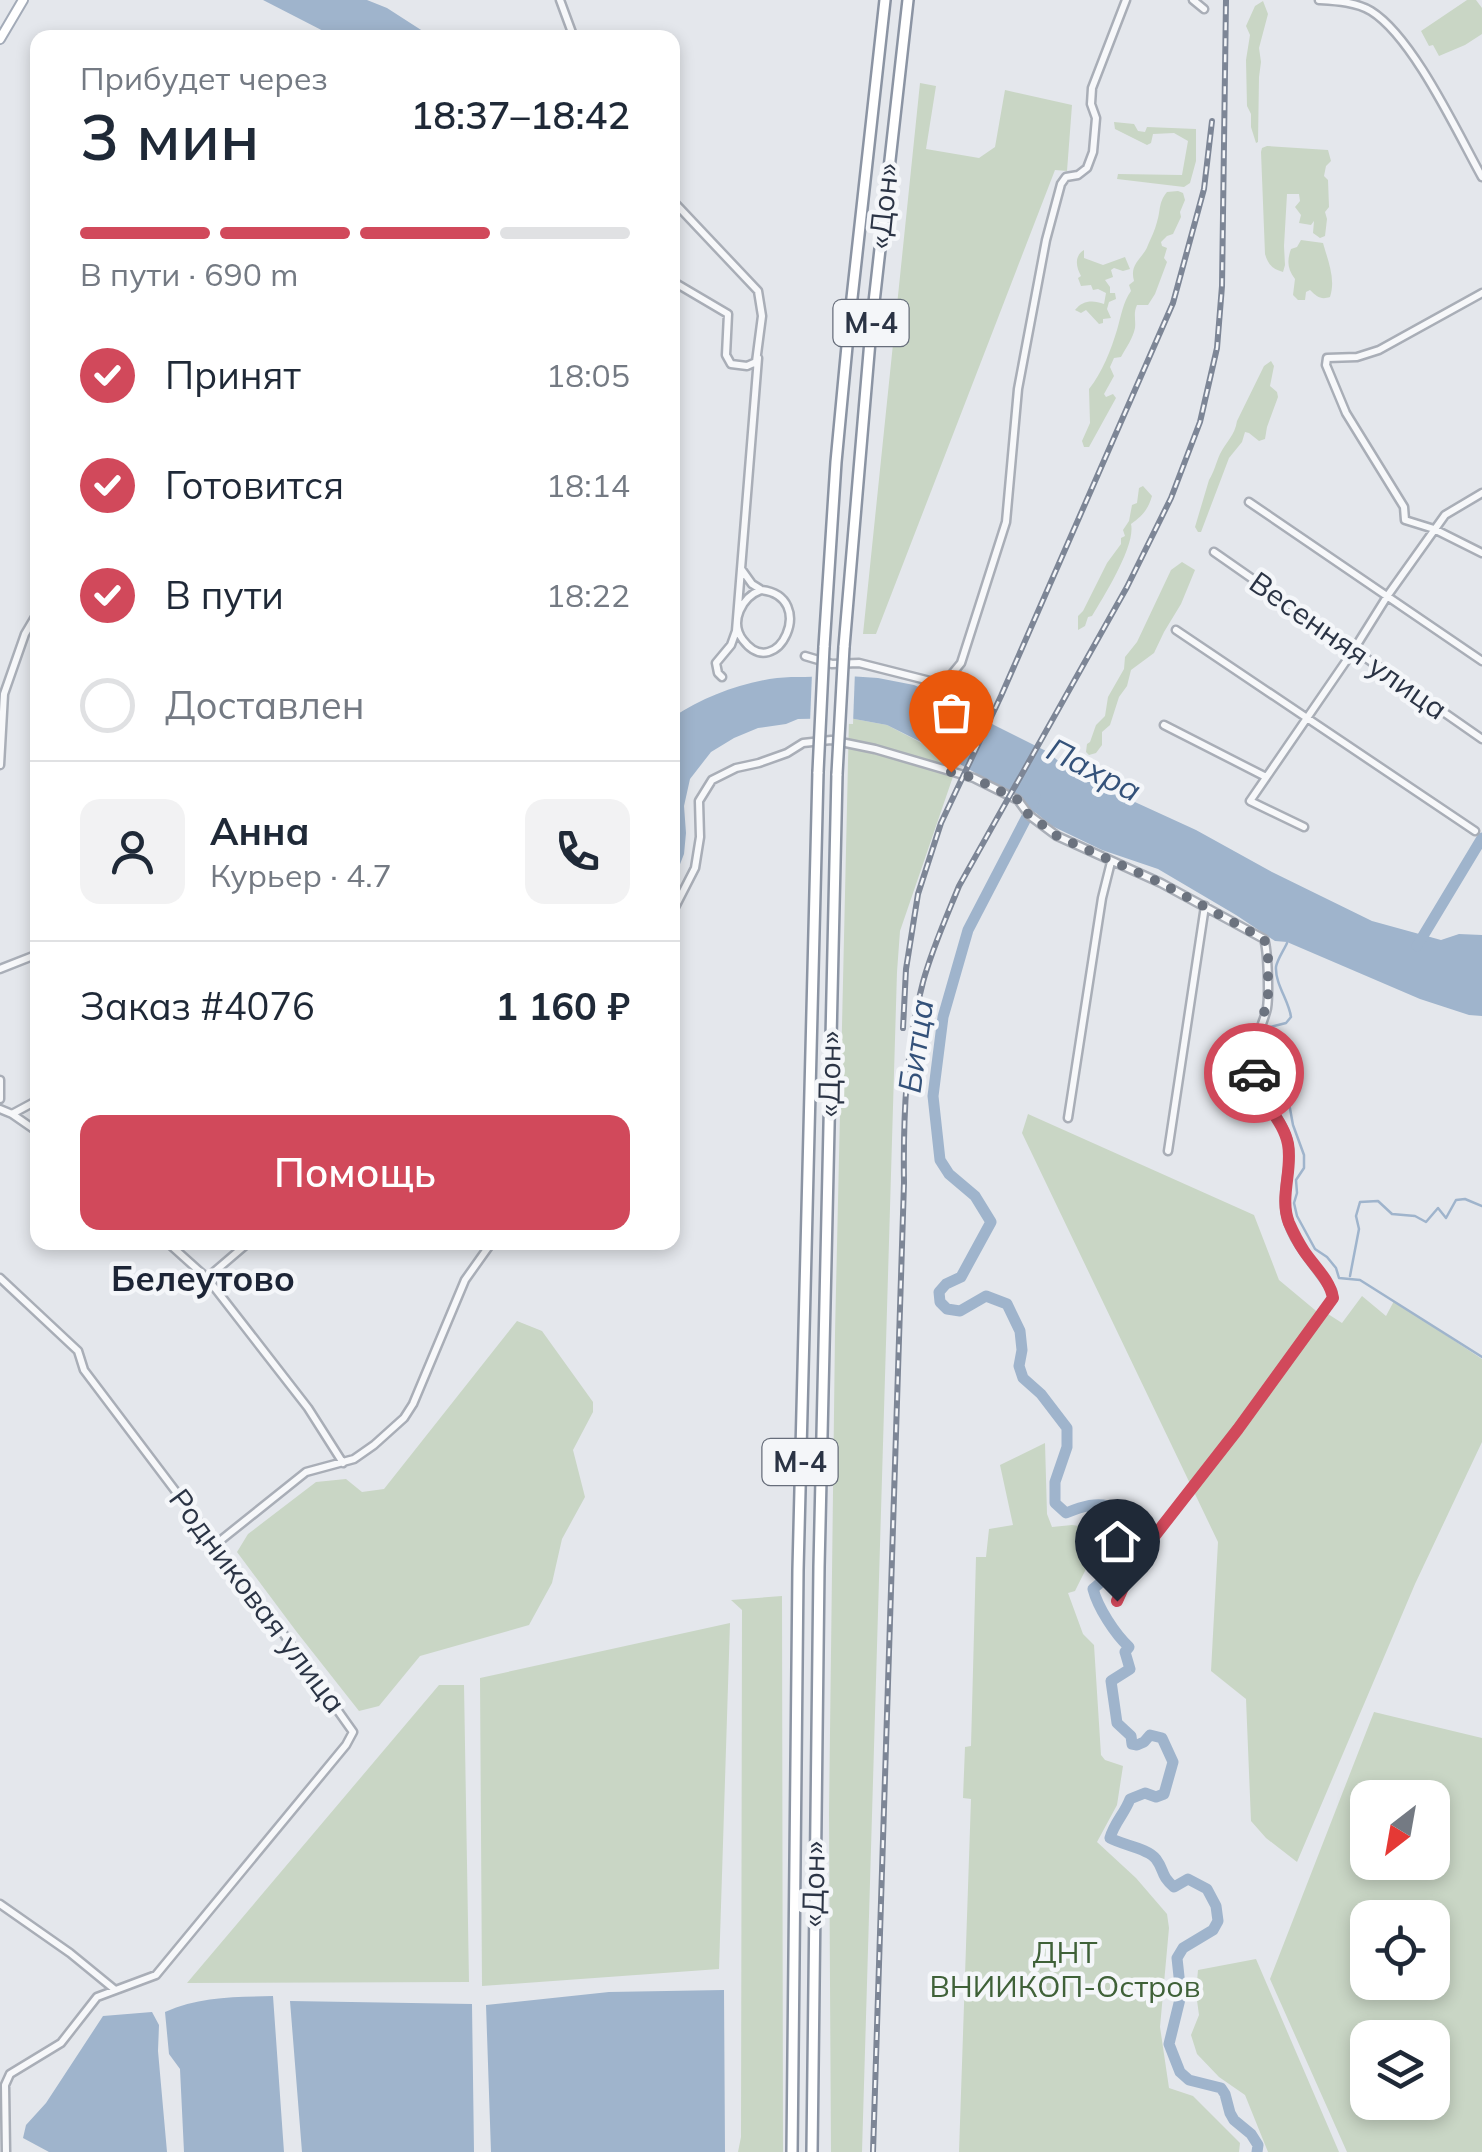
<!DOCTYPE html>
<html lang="ru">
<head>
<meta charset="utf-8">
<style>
  :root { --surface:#fff; --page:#f2f2f3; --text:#1f2937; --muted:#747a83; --line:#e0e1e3; --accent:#d1495b }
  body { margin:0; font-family:Mulish,sans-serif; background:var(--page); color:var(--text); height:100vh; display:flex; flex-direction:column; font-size:38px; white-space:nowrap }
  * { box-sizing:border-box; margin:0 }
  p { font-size:32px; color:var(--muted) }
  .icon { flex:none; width:55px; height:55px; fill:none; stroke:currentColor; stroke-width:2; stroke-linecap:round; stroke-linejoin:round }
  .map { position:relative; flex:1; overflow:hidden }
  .drawer { position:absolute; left:30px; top:30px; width:650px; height:1220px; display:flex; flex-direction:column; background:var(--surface); border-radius:20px; box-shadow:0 5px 15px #0003 }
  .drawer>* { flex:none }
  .needle { width:65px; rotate:211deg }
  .fabs { position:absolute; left:1350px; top:1780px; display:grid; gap:20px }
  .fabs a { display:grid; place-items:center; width:100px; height:100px; border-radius:20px; background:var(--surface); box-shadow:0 5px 15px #0003; font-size:50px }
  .pin { position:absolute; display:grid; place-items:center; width:85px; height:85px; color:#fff; margin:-102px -42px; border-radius:50% 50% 50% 0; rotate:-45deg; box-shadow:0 0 10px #0007 }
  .pin .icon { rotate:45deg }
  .courier { position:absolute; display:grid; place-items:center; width:100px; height:100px; margin:-50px; border:8px solid #d1495b; border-radius:50%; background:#fff; color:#222; box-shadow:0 2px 12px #0007 }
  .summary em { font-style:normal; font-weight:600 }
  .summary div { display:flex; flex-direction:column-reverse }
  .summary { display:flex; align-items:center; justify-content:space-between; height:170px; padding:0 50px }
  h1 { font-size:65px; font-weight:600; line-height:75px }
  .bar { display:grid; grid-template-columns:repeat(4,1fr); gap:15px 10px; align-content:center; height:120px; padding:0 50px }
  .bar i { height:12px; border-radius:8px; background:var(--line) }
  .bar .active { background:var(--accent) }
  .bar p { grid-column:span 4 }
  .line { display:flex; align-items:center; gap:25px; padding:0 50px; border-top:2px solid var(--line) }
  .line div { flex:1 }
  .round { display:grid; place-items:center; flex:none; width:105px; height:105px; border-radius:20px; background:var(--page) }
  ol { padding:0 50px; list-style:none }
  li { display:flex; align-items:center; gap:30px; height:110px }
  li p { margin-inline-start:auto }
  li .icon { padding:10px; border-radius:50%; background:var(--accent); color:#fff; stroke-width:4 }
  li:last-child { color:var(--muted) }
  li i { width:55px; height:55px; border:5px solid var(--line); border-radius:50% }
  .button { display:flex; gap:20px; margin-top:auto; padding:20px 50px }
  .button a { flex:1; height:115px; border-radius:20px; background:var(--accent); color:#fff; font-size:40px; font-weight:600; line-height:115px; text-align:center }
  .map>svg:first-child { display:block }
  .green { fill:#c9d6c5; fill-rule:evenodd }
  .water { fill:#9fb4cc }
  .pier { fill:#e4e7ec }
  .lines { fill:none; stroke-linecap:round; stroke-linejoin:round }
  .stream { stroke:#9fb4cc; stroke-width:2.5 }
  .river { stroke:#9fb4cc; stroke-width:11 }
  .minor-casing { stroke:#a9aeb7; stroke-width:11 }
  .major-casing { stroke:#a3abb8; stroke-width:12 }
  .highway-casing { stroke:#8b94a3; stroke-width:14 }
  .minor { stroke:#f7f8fa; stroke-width:6 }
  .major { stroke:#fff; stroke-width:8 }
  .highway { stroke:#fff; stroke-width:9 }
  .rail-casing { stroke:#7d8696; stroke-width:6 }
  .rail { stroke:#f4f6f9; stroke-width:2.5; stroke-dasharray:8; stroke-linecap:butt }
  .highway-bridge-casing { stroke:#8b94a3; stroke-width:14; stroke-linecap:butt }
  .highway-bridge { stroke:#fff; stroke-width:9 }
  .done { stroke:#6c737f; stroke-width:10; stroke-dasharray:0 18 }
  .route { stroke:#d1495b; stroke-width:12 }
  .labels { text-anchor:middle; stroke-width:9; stroke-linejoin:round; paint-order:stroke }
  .shield { fill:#f4f6f9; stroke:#676e7b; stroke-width:2.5 }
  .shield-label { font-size:28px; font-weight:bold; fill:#2b3445 }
  .street-label { font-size:30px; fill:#2b3445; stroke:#f4f6f9 }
  .park-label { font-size:30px; fill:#3f6138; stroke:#f4f6f9 }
  .water-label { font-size:32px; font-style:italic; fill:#34527a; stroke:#f4f6f9 }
  .quarter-label { font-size:35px; font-weight:bold; fill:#1d2536; stroke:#f4f6f9 }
</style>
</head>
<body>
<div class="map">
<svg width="1482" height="2152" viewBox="0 0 1482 2152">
  <rect width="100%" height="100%" fill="#e4e7ec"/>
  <path class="green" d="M1467,0H1476L1482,8V34L1465,45L1439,56L1433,45L1429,46L1421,31Z
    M1263,1L1268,14L1259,48L1261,62L1259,77L1258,142L1256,143L1251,127V114L1247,106L1246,60L1250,35L1246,26L1255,6Z
    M920,83L936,86L926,149L979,158L995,147L1005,90L1072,105L1067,171L1055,170L876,634H863Z
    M1114,122L1134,124L1138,131L1145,132L1147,127L1196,129V161L1190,183L1184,187L1117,179L1118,174L1182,175L1188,141L1174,133L1153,134L1151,143L1147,145L1115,129Z
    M1267,146L1328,150L1331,161L1326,166L1324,176L1328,180L1329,207L1325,212L1327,219L1325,236L1320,238L1313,233L1314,221L1311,225L1299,223L1301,215L1295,207L1300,201L1299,194H1287L1284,246L1285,265L1283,272C1272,269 1268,264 1265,254L1261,152L1262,148Z
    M1178,191L1183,193L1185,200L1180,212L1181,217L1173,234L1167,236L1161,242L1162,246L1167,248L1164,258L1167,262L1155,294L1148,305H1137C1133,314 1136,319 1135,328C1133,338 1126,348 1121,357L1114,358L1110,367L1114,376L1104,394L1106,397L1113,394L1116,398L1089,447H1084L1082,441L1090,423L1089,389C1102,373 1111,350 1117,330C1121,316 1123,302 1131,291L1129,285L1134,281C1129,263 1143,259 1148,245C1151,238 1155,230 1157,222C1161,210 1158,203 1167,192Z
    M1301,240L1323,243C1328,261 1336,279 1330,297C1321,300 1317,297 1310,290L1306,292L1305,300H1298L1293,295L1295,279C1287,269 1287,260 1291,249L1297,247Z
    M1084,250V258L1103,265L1125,257L1130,269L1123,271L1114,268L1111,270L1113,277L1105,280L1110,287V293H1115L1116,299L1109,302L1107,309L1111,318L1103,319V323L1099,324L1086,310L1081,313L1075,310C1083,300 1093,300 1104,304L1106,293L1098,289L1093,290L1091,285L1081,286L1078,278L1081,276C1076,267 1074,256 1084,250Z
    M1271,361L1274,366L1270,386L1277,392L1278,397L1267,427L1265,439L1259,441L1249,433L1245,432L1242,442L1229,458L1201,532H1198L1195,527L1209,480C1214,472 1216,463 1220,454C1226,442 1235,435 1237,421L1264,366Z
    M1143,486L1152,496C1148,510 1142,516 1131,524C1136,545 1104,596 1092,616L1088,617L1085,626L1078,630V616L1083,611L1107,563L1121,544V538L1125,536L1123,530L1129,521L1132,505L1137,503L1139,488Z
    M1182,562L1195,570L1181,604L1164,632L1154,653L1131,670L1127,686L1119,697L1110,725L1102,732V745L1096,753L1089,755L1086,752L1087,744L1090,742L1096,725L1105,716L1108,697L1124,669L1125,657L1137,642L1171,570Z
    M849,718L887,725L958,762L900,931L897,972L862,2152H831L829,1813L835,1333Z
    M1028,1114L1254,1215L1279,1280L1321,1315L1328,1314L1342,1323L1362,1296L1386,1316L1394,1301L1482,1359V1442L1415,1584L1297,1862L1266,1838L1251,1821L1246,1699L1211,1671L1218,1542L1022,1133Z
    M517,1321L542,1331L593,1402V1412L573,1450L585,1497L562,1539L552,1583L529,1625L420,1656L379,1706L359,1711L296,1631L237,1552L248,1534L316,1482L346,1479L362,1492L384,1489Z
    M1045,1443L1047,1514L1052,1527L1072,1525L1093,1528L1094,1553L1075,1591L1068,1593L1083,1634L1094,1645L1101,1755L1105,1760L1123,1766L1117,1805L1097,1842L1136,1878L1167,1914L1169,1928L1160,2027L1169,2088L1193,2096L1240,2143L1239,2152H959L971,1799L963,1798L965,1747L971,1746L976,1557H986L989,1529L1013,1525L1000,1465Z
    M782,1596L783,2152H738L741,2137L742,1610L731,1600Z
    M730,1623L719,1969L482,1986L480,1678Z
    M439,1685H464L469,1982L187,1983Z
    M1374,1712L1482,1738V2152H1347L1270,1979ZM1368,1798H1432V1862H1368ZM1368,1918H1432V1982H1368ZM1368,2038H1432V2102H1368Z
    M1256,1959L1339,2152H1268L1245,2095L1219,2077L1197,2054L1191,2035L1199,2015L1196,1993L1198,1970Z"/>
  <path class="water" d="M263,0H367L387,8L432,37H335Z
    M833,675L878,678L914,685L970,709L994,725L1048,752L1064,766L1113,792L1196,830L1272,872L1372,921L1441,940L1459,934L1482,935V1016L1469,1015L1420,999L1287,942L1275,941L1236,915L1158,869L1102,850L1052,826L1014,795L923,743L887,725L849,718L798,719L786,724L758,728L734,738L711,752L690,779L684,806L686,833L684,854L673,882V717C704,697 739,683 777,678C796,676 814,678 833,675Z
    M724,1990L725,2152H491L486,2005L609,1992Z
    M273,1996L284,2152H184L180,2069L169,2054L165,2012C200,1996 235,1997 273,1996Z
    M290,2001L472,2004L474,2152H302Z
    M152,2012L159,2025L158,2051L167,2152H49L23,2138L26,2125L46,2103L103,2016Z"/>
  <path class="pier" d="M833,670L855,671L853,724L810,723L812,673Z"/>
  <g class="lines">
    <path class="stream" d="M1287,943C1284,950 1277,960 1276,967C1275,984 1289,1001 1291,1017L1286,1023L1270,1027C1262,1043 1257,1071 1268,1086C1273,1093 1283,1098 1289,1103L1293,1125L1304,1155V1168L1296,1180L1297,1193L1294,1203L1297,1216L1315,1249L1327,1257L1336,1268L1339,1278L1360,1280L1482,1357
      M1350,1276L1359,1229L1356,1216L1360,1202L1378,1201L1392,1214L1415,1216L1426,1222L1438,1208L1446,1218L1456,1200L1465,1199L1482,1206"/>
    <path class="river" d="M1035,796L1032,807L968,930L943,1017L933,1096L940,1160L949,1174L975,1196L991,1222L961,1277L946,1284L939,1292L940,1302L947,1309L960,1311L986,1296L1007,1304L1020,1331L1022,1350L1019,1366L1023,1378L1041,1394L1067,1428V1447L1055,1482V1503L1066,1513C1104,1498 1114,1502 1139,1534C1136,1554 1109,1575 1093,1589C1098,1608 1115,1634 1129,1647L1125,1652L1130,1669L1111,1681L1117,1723L1131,1736L1132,1744L1137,1745L1144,1742L1150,1735L1162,1738L1173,1762L1164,1794L1156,1797L1145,1793L1130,1799C1125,1813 1114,1823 1110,1838C1122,1845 1148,1848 1156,1859C1165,1871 1160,1875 1174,1887L1188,1879L1207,1889L1216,1906L1218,1921L1213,1930L1183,1948L1177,1958L1181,1995L1169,2044L1180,2072L1189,2080L1221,2088L1225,2094L1230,2113L1234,2120L1251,2134L1258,2145L1257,2152
      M1417,946L1482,838"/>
    <defs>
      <path id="minor" d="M560,0L574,38
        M1193,0L1204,9
        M1319,0C1336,1 1356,2 1371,11C1413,37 1457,132 1482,177
        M672,200L758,291L762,316L756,362L747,366L731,364L726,355L728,314L672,281
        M1482,293L1379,350L1357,357L1327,358L1326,365L1346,413L1404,507L1405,520L1434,529L1482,553
        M1249,502L1482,661
        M1214,552L1482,739
        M742,570L752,584L760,589
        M761,590C819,596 777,685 743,640C729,622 742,597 761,590Z
        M1176,630L1475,831
        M805,656L832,664L859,663L934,682L947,680L961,663L1006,522L1018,389L1046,240L1061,184L1066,177L1078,175L1087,168L1093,152L1096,118L1091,104L1092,88L1126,0
        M722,677L718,673L716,663L731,645L736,631L758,358
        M1164,725L1266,777
        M0,765L4,694L25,634L38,612
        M1304,827L1250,801L1353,651L1388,595L1445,515L1482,493
        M672,913L695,868L700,837L699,801L712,780L736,768L759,763L787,753L803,743L831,740L875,749L974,778L1018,800L1029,815L1057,836L1161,883L1264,939C1268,950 1269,995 1267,1008C1263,1026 1253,1040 1253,1059C1254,1097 1274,1104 1286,1136C1294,1158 1284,1181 1285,1204C1286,1238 1316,1264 1332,1291L1333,1298L1238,1429L1135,1561L1117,1601
        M0,969L38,954
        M0,1080V1099
        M0,1109L12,1114L38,1132
        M12,1114L38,1100
        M1068,1118L1102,898L1111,862
        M1168,1151L1205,906
        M167,1242L207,1278L308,1408L343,1463
        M0,1278L78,1351L84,1370L285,1636L353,1732L346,1745L156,1975L97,1997L61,2043L10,2074L5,2085L6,2152
        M207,1278L249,1242
        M216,1544L306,1472L354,1459L374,1445L404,1418L413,1404L465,1280L492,1242
        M0,1904L70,1953L114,1989"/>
      <path id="major" d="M0,39L23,0"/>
      <path id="highway" d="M824,647L836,462L849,325L885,0
        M844,647L871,329L908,0
        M792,2152L798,1570L818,772
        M812,2152L819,1567L837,774"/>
    </defs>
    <use href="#minor" class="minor-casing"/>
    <use href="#major" class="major-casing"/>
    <use href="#highway" class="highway-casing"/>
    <use href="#minor" class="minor"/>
    <use href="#major" class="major"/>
    <use href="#highway" class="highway"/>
    <defs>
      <path id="rail" d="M903,1028L906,969L918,894L941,823L1001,696L1173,303L1204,189L1212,121
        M873,2152L904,1183C903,1116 906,1047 923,982C932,949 946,918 959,886L1127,587L1171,498L1200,422L1217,348L1222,286L1226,0"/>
    </defs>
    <use href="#rail" class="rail-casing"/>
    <use href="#rail" class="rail"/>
    <defs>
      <path id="highway-bridge" d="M818,772L824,647
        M837,774L844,647"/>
    </defs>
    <use href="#highway-bridge" class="highway-bridge-casing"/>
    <use href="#highway-bridge" class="highway-bridge"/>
  </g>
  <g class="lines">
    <path class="done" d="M951,772L974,778L1018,800L1028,814L1057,836L1161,883L1264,939L1268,950V1000L1255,1041L1254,1073"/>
    <path class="route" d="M1117,1601L1135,1561L1238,1429L1333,1298C1330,1280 1314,1266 1304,1251C1298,1242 1293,1232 1289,1223C1279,1197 1293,1170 1288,1144C1283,1118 1257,1099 1254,1073"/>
  </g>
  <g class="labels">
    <g class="shield">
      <rect x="833.5" y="300" width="75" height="46" rx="8"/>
      <rect x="762.5" y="1439" width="75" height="46" rx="8"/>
    </g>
    <g class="shield-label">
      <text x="871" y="333">М-4</text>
      <text x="800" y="1472">М-4</text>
    </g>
    <g class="street-label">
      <text transform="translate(884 206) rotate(-84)" y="10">«Дон»</text>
      <text transform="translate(1348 646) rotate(35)" y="10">Весенняя улица</text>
      <text transform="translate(830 1074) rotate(-89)" y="10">«Дон»</text>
      <text transform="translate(257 1601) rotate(53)" y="10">Родниковая улица</text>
      <text transform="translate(814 1884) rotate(-89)" y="10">«Дон»</text>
    </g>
    <g class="park-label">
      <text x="1065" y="1963">ДНТ<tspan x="1065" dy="34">ВНИИКОП-Остров</tspan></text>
    </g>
    <g class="water-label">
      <text transform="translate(1094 770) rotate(27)" y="11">Пахра</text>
      <text transform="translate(916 1046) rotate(-82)" y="11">Битца</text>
    </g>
    <g class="quarter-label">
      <text x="203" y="1291">Белеутово</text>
    </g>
  </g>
</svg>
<div class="fabs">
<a><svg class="needle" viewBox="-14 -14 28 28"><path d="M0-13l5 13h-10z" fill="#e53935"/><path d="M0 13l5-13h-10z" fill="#747a83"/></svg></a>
<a><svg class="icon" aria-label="locate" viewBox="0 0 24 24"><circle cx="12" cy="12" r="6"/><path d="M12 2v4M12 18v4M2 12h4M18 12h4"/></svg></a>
<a><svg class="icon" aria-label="layers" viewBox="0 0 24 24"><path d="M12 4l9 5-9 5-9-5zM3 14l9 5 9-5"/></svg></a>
</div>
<div class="pin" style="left:951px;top:772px;background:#ea580c"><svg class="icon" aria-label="bag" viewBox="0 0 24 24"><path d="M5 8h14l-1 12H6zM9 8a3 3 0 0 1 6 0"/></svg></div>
<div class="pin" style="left:1117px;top:1601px;background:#1f2937"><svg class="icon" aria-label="home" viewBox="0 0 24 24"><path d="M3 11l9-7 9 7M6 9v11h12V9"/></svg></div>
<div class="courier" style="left:1254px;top:1073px"><svg class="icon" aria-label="car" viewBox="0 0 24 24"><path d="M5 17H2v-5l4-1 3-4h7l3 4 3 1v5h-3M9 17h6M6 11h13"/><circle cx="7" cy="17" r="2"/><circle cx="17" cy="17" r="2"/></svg></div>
<section class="drawer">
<div class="summary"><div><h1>3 мин</h1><p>Прибудет через</p></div><em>18:37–18:42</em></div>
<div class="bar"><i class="active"></i><i class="active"></i><i class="active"></i><i></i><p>В пути · 690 m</p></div>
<ol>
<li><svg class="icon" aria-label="check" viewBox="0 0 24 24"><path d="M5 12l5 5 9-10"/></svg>Принят<p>18:05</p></li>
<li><svg class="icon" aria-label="check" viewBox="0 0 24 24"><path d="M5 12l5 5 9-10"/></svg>Готовится<p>18:14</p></li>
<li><svg class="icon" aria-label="check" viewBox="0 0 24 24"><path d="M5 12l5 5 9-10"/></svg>В пути<p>18:22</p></li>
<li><i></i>Доставлен</li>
</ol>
<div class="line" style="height:180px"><a class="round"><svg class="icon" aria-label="person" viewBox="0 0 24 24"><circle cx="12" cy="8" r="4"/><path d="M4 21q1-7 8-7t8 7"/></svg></a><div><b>Анна</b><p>Курьер · 4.7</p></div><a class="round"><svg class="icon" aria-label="phone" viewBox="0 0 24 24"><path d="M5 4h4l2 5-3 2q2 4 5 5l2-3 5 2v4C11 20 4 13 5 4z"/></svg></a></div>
<div class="line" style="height:130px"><div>Заказ #4076</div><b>1 160 ₽</b></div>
<div class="button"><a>Помощь</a></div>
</section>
</div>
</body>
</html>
